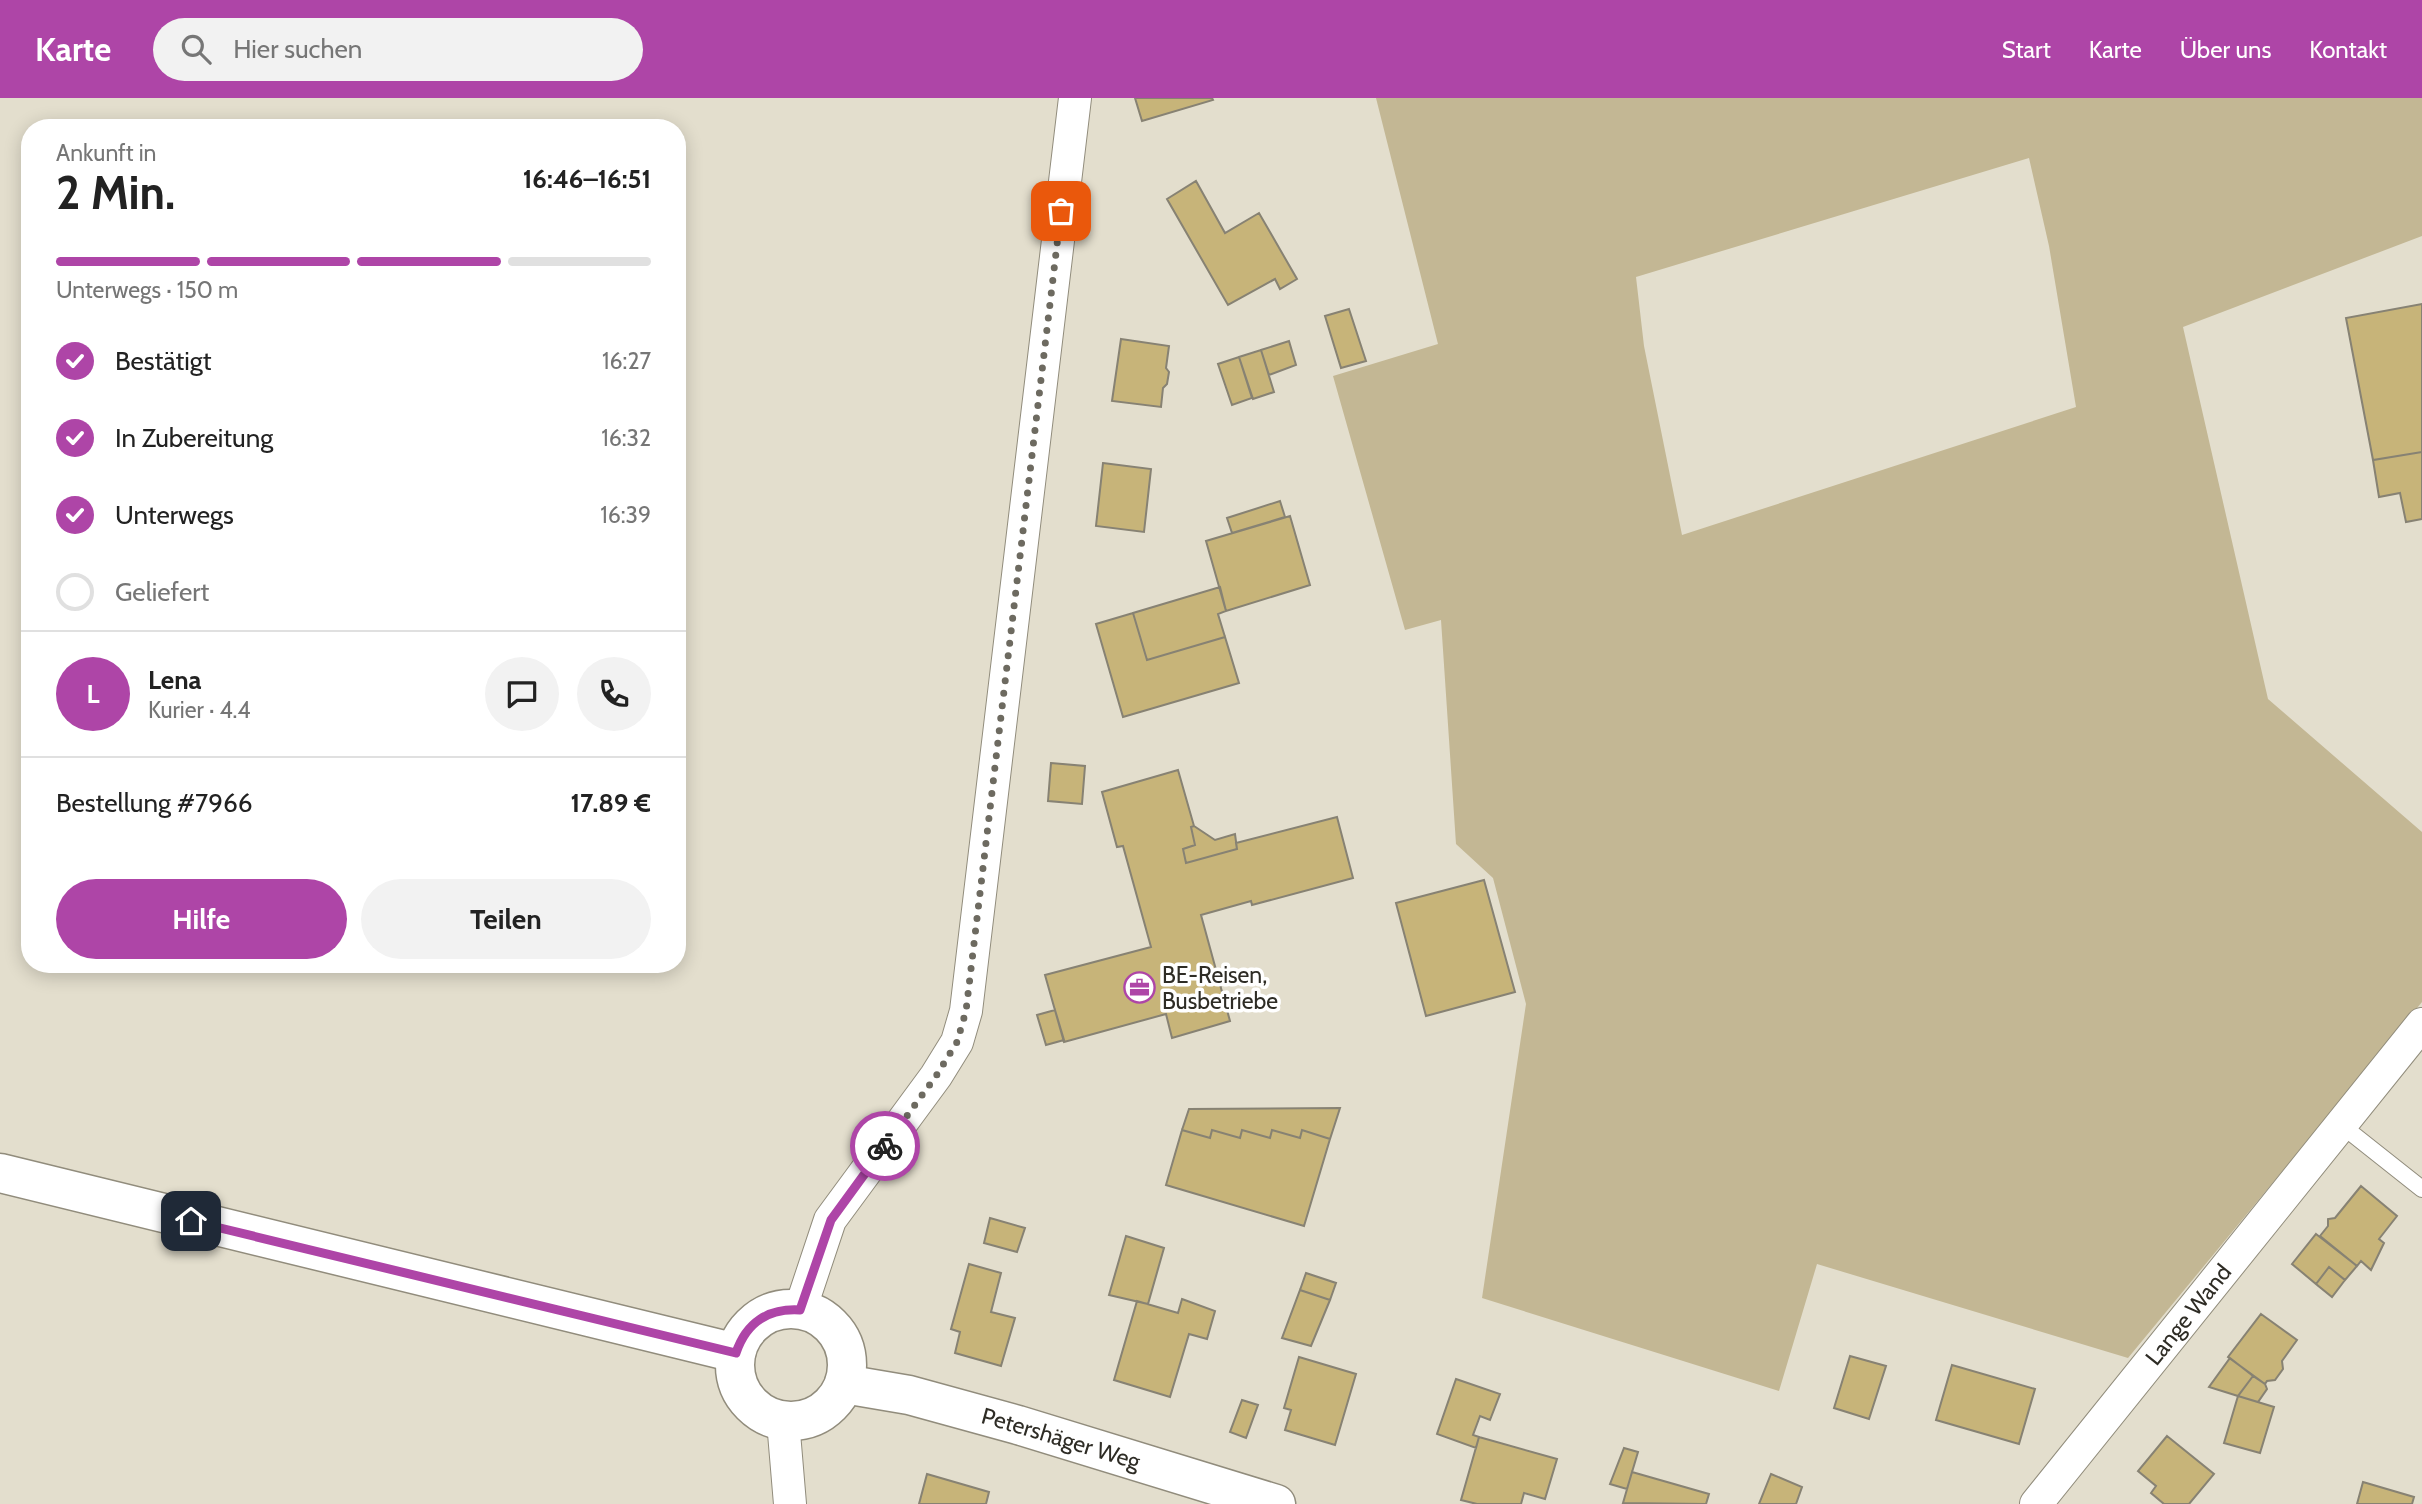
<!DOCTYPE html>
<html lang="de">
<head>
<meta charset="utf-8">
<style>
  :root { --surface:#fff; --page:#f2f2f2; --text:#222; --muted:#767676; --line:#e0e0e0; --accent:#ae45a7 }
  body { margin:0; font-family:Cabin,sans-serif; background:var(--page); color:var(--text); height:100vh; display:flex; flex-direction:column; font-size:26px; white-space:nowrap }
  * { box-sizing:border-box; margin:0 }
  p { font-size:23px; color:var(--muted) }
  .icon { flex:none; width:38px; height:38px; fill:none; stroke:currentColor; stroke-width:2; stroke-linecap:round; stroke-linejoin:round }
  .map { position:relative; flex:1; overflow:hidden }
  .side { position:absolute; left:21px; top:21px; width:665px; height:854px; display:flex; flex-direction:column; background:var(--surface); border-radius:28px; box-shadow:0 4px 18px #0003 }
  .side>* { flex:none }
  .pin { position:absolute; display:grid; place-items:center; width:60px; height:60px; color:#fff; margin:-30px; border-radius:14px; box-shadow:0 4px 10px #0006 }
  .courier { position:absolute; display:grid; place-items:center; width:70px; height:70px; margin:-35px; border:5px solid #ae45a7; border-radius:50%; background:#fff; color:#222; box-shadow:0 2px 9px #0007 }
  .headline em { font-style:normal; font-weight:800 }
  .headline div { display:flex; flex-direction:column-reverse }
  .headline { display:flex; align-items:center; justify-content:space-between; height:119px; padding:0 35px }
  h1 { font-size:46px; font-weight:800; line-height:52px }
  .bar { display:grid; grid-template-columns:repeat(4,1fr); gap:10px 7px; align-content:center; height:84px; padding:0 35px }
  .bar i { height:9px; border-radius:5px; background:var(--line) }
  .bar .selected { background:var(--accent) }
  .bar p { grid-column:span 4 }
  .line { display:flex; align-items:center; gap:18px; padding:0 35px; border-top:2px solid var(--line) }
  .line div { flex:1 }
  .round { display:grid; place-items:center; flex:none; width:74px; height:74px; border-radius:37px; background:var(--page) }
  ol { padding:0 35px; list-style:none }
  li { display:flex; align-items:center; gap:21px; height:77px }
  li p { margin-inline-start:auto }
  li .icon { padding:7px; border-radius:50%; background:var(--accent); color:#fff; stroke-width:4 }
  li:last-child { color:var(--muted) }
  li i { width:38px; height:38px; border:4px solid var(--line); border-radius:50% }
  .cta { display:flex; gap:14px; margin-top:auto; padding:14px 35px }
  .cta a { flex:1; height:80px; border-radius:42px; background:var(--accent); color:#fff; font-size:28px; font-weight:800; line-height:80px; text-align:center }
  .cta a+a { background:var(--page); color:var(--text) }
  header { display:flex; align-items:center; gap:42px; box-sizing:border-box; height:98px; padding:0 35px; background:var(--accent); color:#fff }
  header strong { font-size:33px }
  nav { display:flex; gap:38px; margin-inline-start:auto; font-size:24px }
  .search { width:490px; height:63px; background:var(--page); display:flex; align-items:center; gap:18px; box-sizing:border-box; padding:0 24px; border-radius:38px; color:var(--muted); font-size:26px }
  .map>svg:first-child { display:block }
  .green { fill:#c3b794; fill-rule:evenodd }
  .building { fill:#c7b479; stroke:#878273; stroke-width:2 }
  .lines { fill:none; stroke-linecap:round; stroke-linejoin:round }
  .lane-casing { stroke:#918c7c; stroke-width:18 }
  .street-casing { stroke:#918c7c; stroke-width:34 }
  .secondary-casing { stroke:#918c7c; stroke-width:41 }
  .lane { stroke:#fff; stroke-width:16 }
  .street { stroke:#fff; stroke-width:32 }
  .secondary { stroke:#fff; stroke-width:38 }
  .done { stroke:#6d6a60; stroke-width:7; stroke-dasharray:0 12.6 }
  .route { stroke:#ae45a7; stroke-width:9 }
  .labels { text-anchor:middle; stroke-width:7; stroke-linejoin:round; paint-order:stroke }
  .poi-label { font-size:23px; fill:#2e2c25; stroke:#fff; text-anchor:start }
  .street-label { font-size:23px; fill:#2e2c25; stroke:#fff }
</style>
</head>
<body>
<header>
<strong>Karte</strong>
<div class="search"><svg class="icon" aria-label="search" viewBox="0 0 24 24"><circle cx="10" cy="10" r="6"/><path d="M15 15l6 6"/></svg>Hier suchen</div>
<nav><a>Start</a><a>Karte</a><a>Über uns</a><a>Kontakt</a></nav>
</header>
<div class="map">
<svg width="2422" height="1406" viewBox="0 0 2422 1406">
  <rect width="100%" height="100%" fill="#e3decd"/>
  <path class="green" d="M1376,0H2422V138L2183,229L2268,601L2422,734V904L2128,1260L1817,1166L1779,1293L1482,1200L1526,906L1493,780L1456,746L1441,522L1405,532L1333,278L1438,246ZM2029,60L2049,148L2076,309L1682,437L1644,248L1636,179Z"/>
  <path class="building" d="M1135,0H1212L1213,2L1142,23Z
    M1196,83L1225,135L1259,115L1297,181L1280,191L1275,181L1228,207L1167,101Z
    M2422,206V354L2373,362L2346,220Z
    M1349,211L1366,263L1341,270L1325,218Z
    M1121,241L1169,248L1166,270L1169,274L1167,286L1163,290L1161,309L1112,303Z
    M1289,243L1296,267L1269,277L1261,252Z
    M1261,252L1274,294L1253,301L1239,259Z
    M1239,259L1252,300L1232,307L1218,266Z
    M2422,354V421L2406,424L2400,395L2379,399L2373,362Z
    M1103,365L1151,371L1144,434L1096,428Z
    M1280,403L1285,419L1232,435L1227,420Z
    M1290,418L1310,487L1226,513L1206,443Z
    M1220,489L1226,513L1218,516L1225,539L1147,562L1133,515Z
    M1133,515L1147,562L1225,539L1239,585L1123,619L1096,526Z
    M1051,665L1085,668L1082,706L1048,703Z
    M1178,672L1194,728L1191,729L1195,747L1183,751L1186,765L1237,751L1236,745L1337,719L1353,780L1252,807L1251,803L1201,817L1230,923L1172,940L1166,916L1064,944L1045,877L1151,849L1123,748L1117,749L1102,694Z
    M1194,728L1215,742L1235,736L1237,751L1186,765L1183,751L1195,747L1191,729Z
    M1484,782L1515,894L1426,918L1396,805Z
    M1055,912L1064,942L1046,947L1037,917Z
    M1340,1010L1330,1041L1302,1032L1300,1040L1272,1032L1270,1040L1242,1032L1240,1040L1212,1032L1210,1040L1182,1032L1189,1011Z
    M1182,1032L1210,1040L1212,1032L1240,1040L1242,1032L1270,1040L1272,1032L1300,1040L1302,1032L1330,1041L1304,1128L1166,1087Z
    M2361,1088L2397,1118L2379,1141L2384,1145L2371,1172L2361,1163L2357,1168L2320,1138L2328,1128V1121L2335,1120Z
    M990,1120L1025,1130L1017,1154L984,1145Z
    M2316,1136L2357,1168L2345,1182L2329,1169L2316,1186L2292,1166Z
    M1126,1138L1164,1150L1148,1206L1109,1197Z
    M969,1166L1001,1175L991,1214L1015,1220L1001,1268L955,1255L960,1234L951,1231Z
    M2329,1169L2345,1182L2332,1199L2316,1186Z
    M1306,1175L1336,1185L1330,1202L1300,1192Z
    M1300,1192L1330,1202L1311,1248L1282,1240Z
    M1182,1201L1215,1213L1207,1241L1189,1236L1170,1299L1114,1282L1137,1203L1178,1215Z
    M2261,1216L2297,1242L2282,1263L2283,1271L2275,1282L2267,1283L2265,1286L2228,1259Z
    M1850,1258L1886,1268L1869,1321L1834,1310Z
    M1299,1259L1356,1276L1335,1347L1285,1332L1291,1312L1284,1310Z
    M2230,1260L2253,1278L2238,1298L2209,1289Z
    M1952,1267L2035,1291L2019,1346L1936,1322Z
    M2253,1278L2265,1286L2267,1291L2258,1304L2238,1298Z
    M1456,1281L1500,1296L1490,1322L1480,1318L1473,1337L1479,1339L1476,1350L1437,1336Z
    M2238,1298L2274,1309L2260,1355L2224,1345Z
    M1242,1302L1258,1307L1246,1340L1230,1334Z
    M2167,1338L2214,1376L2189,1406H2164L2151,1395L2156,1388L2138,1373Z
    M1479,1339L1557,1361L1545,1401L1524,1395L1521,1406H1477L1461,1402Z
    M1624,1350L1638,1354L1627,1391L1610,1386Z
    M1632,1374L1709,1396L1706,1406L1623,1405Z
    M927,1376L989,1394L986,1406H919Z
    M1771,1376L1802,1389L1796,1406H1759Z
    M2363,1384L2414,1399L2412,1406H2357Z"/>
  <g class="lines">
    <defs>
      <path id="lane" d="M2340,1026L2422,1091"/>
      <g id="street">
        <path d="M800,1212L830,1122L936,978L957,944L966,913L1075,0"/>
        <path d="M783,1323L790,1406"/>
        <path id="s1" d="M2036,1406L2422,926"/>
      </g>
      <g id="secondary">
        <path d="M0,1075L736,1255"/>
        <circle cx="791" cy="1267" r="56"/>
        <path id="s2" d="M844,1286L909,1297L1018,1327L1276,1406"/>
      </g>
    </defs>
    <use href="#lane" class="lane-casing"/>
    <use href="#street" class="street-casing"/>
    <use href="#secondary" class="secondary-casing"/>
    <use href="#lane" class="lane"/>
    <use href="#street" class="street"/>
    <use href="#secondary" class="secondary"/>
  </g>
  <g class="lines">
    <path class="done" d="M885,1048L936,978L957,944L966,913L1061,113"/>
    <path class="route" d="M191,1123L736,1255C746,1225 768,1210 800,1212L831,1122L885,1048"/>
  </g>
  <defs>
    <symbol id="office-ring" viewBox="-11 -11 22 22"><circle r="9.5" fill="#fff" stroke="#ae45a7" stroke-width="1.5"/><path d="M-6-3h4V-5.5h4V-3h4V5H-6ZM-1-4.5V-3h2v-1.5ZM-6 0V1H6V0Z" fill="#ae45a7"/></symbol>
  </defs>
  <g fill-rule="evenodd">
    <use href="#office-ring" x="1122" y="872" width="35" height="35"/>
  </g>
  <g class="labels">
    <g class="poi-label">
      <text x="1162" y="885">BE-Reisen,<tspan x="1162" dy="26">Busbetriebe</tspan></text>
    </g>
    <g class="street-label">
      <text dy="8" stroke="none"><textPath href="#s1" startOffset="243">Lange Wand</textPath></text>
      <text dy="8" stroke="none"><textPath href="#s2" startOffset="224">Petershäger Weg</textPath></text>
    </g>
  </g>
</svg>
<div class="pin" style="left:1061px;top:113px;background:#ea580c"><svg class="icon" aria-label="bag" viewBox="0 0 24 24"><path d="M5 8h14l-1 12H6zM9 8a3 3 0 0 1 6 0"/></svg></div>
<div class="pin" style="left:191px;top:1123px;background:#1f2937"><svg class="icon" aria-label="home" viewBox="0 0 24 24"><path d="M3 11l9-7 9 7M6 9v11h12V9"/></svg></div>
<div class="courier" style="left:885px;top:1048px"><svg class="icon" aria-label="bike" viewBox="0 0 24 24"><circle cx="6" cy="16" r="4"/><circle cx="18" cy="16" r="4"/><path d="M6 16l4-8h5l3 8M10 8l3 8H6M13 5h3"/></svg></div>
<section class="side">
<div class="headline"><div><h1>2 Min.</h1><p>Ankunft in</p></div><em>16:46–16:51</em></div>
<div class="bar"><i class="selected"></i><i class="selected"></i><i class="selected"></i><i></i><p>Unterwegs · 150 m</p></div>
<ol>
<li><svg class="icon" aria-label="check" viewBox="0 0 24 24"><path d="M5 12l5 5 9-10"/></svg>Bestätigt<p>16:27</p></li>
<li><svg class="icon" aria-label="check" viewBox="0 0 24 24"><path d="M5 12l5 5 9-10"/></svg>In Zubereitung<p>16:32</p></li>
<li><svg class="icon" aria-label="check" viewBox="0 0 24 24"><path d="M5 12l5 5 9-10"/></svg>Unterwegs<p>16:39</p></li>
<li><i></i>Geliefert</li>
</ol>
<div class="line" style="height:126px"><b class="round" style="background:var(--accent);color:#fff">L</b><div><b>Lena</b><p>Kurier · 4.4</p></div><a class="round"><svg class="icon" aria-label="chat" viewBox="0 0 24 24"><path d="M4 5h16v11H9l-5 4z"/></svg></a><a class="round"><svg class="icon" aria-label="phone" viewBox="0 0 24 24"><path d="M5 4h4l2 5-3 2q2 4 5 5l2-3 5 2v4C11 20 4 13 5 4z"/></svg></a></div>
<div class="line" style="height:91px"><div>Bestellung #7966</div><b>17.89 €</b></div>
<div class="cta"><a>Hilfe</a><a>Teilen</a></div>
</section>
</div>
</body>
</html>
